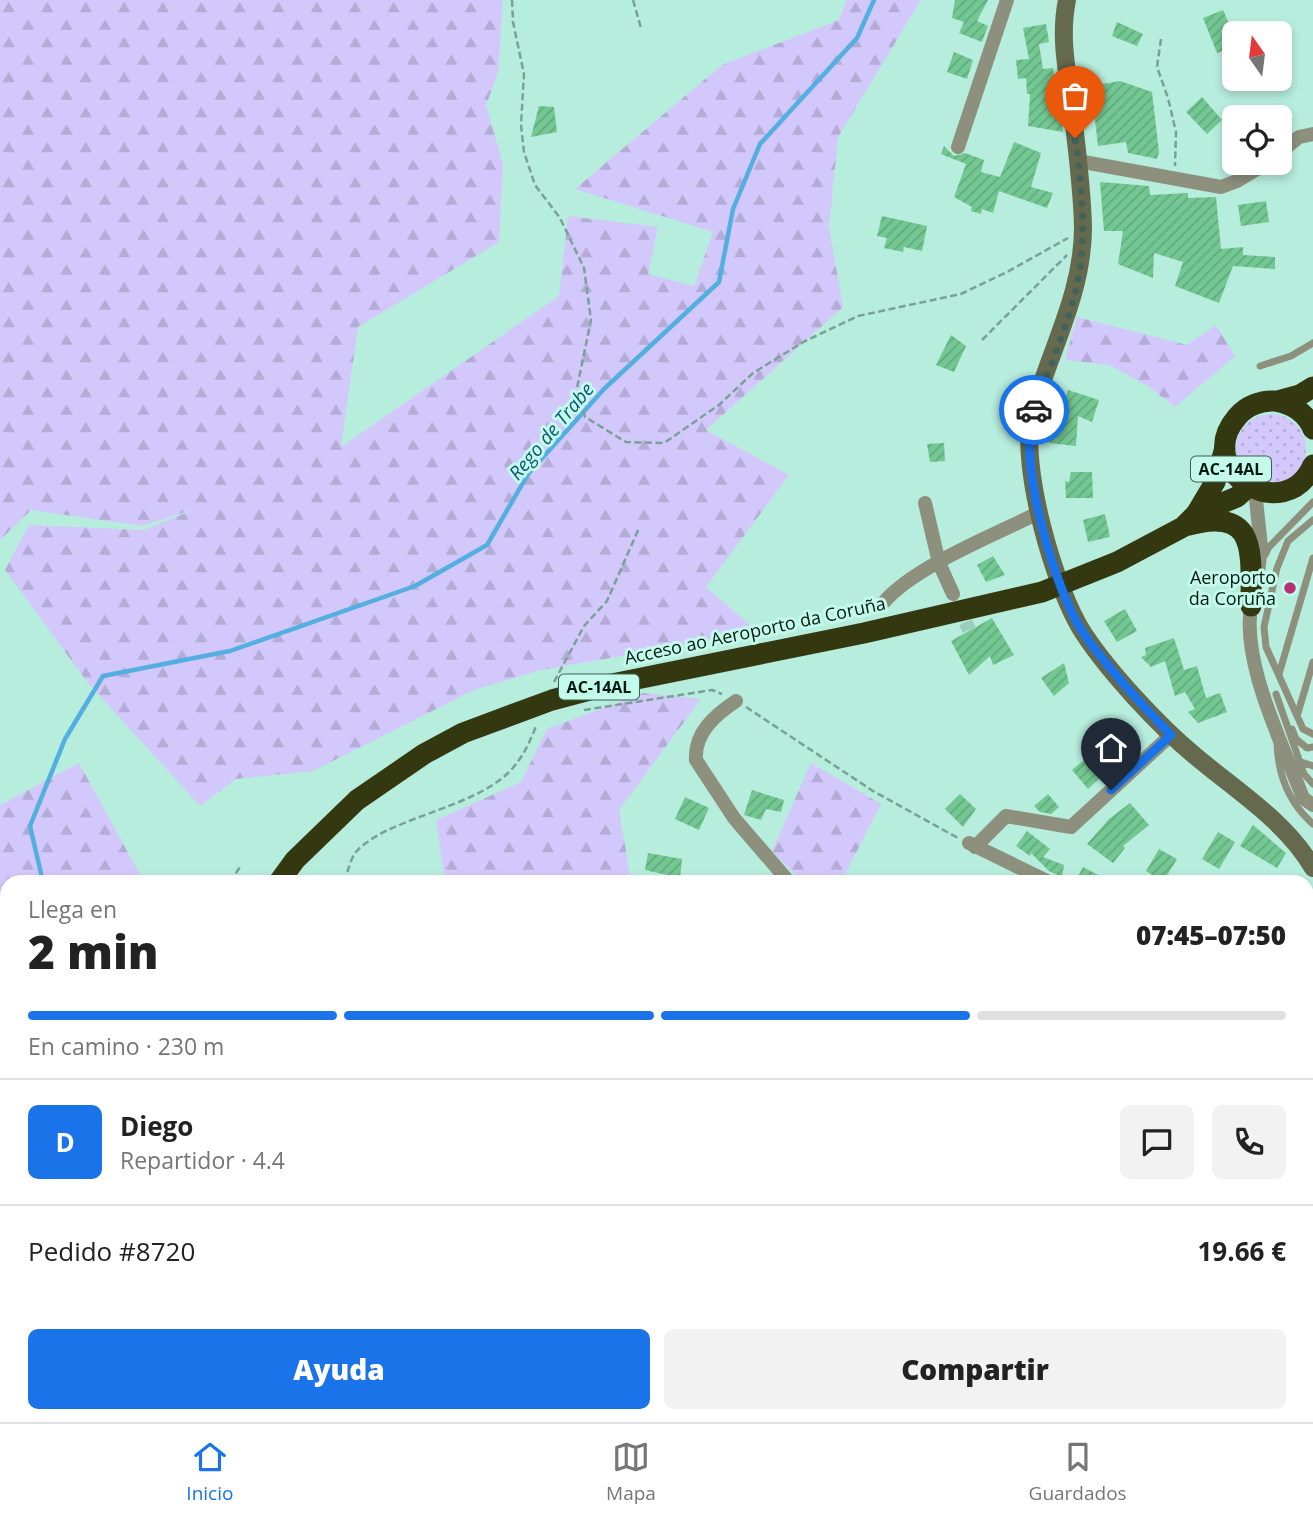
<!DOCTYPE html>
<html lang="es">
<head>
<meta charset="utf-8">
<style>
  :root { --surface:#fff; --page:#f2f2f2; --text:#222; --muted:#767676; --line:#e0e0e0; --accent:#1a73e8 }
  body { margin:0; font-family:"Open Sans",sans-serif; background:var(--page); color:var(--text); height:100vh; display:flex; flex-direction:column; font-size:26px; white-space:nowrap }
  * { box-sizing:border-box; margin:0 }
  p { font-size:23px; color:var(--muted) }
  .icon { flex:none; width:38px; height:38px; fill:none; stroke:currentColor; stroke-width:2; stroke-linecap:round; stroke-linejoin:round }
  .map { position:relative; flex:1; overflow:hidden }
  .sheet { position:absolute; left:0px; top:875px; width:1314px; height:548px; display:flex; flex-direction:column; background:var(--surface); border-radius:21px 21px 0 0; box-shadow:0 4px 10px #0003 }
  .sheet>* { flex:none }
  .needle { width:46px; rotate:346deg }
  .tools { position:absolute; left:1222px; top:21px; display:grid; gap:14px }
  .tools a { display:grid; place-items:center; width:70px; height:70px; border-radius:10px; background:var(--surface); box-shadow:0 4px 10px #0003; font-size:35px }
  .pin { position:absolute; display:grid; place-items:center; width:60px; height:60px; color:#fff; margin:-72px -30px; border-radius:50% 50% 50% 0; rotate:-45deg; box-shadow:0 0 7px #0007 }
  .pin .icon { rotate:45deg }
  .courier { position:absolute; display:grid; place-items:center; width:70px; height:70px; margin:-35px; border:5px solid #1a73e8; border-radius:50%; background:#fff; color:#222; box-shadow:0 2px 9px #0007 }
  .overview em { font-style:normal; font-weight:800 }
  .overview div { display:flex; flex-direction:column-reverse }
  .overview { display:flex; align-items:center; justify-content:space-between; height:119px; padding:0 28px }
  h1 { font-size:46px; font-weight:800; line-height:52px }
  .bar { display:grid; grid-template-columns:repeat(4,1fr); gap:10px 7px; align-content:center; height:84px; padding:0 28px }
  .bar i { height:9px; border-radius:5px; background:var(--line) }
  .bar .current { background:var(--accent) }
  .bar p { grid-column:span 4 }
  .line { display:flex; align-items:center; gap:18px; padding:0 28px; border-top:2px solid var(--line) }
  .line div { flex:1 }
  .round { display:grid; place-items:center; flex:none; width:74px; height:74px; border-radius:10px; background:var(--page) }
  .primary-button { display:flex; gap:14px; margin-top:auto; padding:14px 28px }
  .primary-button a { flex:1; height:80px; border-radius:10px; background:var(--accent); color:#fff; font-size:28px; font-weight:800; line-height:80px; text-align:center }
  .primary-button a+a { background:var(--page); color:var(--text) }
  .tabs { display:flex; justify-content:space-around; align-items:center; height:98px; border-top:2px solid var(--line); background:var(--surface); font-size:19px; color:var(--muted) }
  .tabs a { display:grid; justify-items:center; gap:4px }
  .tabs .current { color:var(--accent) }
  .map>svg:first-child { display:block }
  .grass { fill:url(#grass-dots) }
  .forest { fill:url(#forest-firs) }
  .lines { fill:none; stroke-linecap:round; stroke-linejoin:round }
  .stream { stroke:#53afe1; stroke-width:4.5 }
  .building { fill:url(#building-hatch) }
  .street-tunnel { stroke:#9ccdbf; stroke-width:14; stroke-dasharray:14 7; stroke-linecap:butt }
  .path { stroke:#78a296; stroke-width:2.5; stroke-dasharray:7 3.5; stroke-linecap:butt }
  .lane { stroke:#8d907d; stroke-width:7 }
  .street { stroke:#8d907d; stroke-width:14 }
  .secondary { stroke:#656a4f; stroke-width:18 }
  .highway { stroke:#343810; stroke-width:21 }
  .done { stroke:#43635a; stroke-width:7; stroke-dasharray:0 12.6 }
  .route { stroke:#1a73e8; stroke-width:9 }
  .poi-dot { fill:#b63072; stroke:#c4faea; stroke-width:2.5 }
  .labels { text-anchor:middle; stroke-width:6; stroke-linejoin:round; paint-order:stroke }
  .shield { fill:#c4faea; stroke:#3e5c54; stroke-width:2 }
  .shield-label { font-size:16px; font-weight:bold; fill:#041914 }
  .poi-label { font-size:18px; fill:#041914; stroke:#c4faea; text-anchor:end }
  .street-label { font-size:18px; fill:#041914; stroke:#c4faea }
  .water-label { font-size:19px; font-style:italic; fill:#0b5677; stroke:#c4faea }
</style>
</head>
<body>
<div class="map">
<svg width="1313" height="1422" viewBox="0 0 1313 1422">
  <defs>
    <pattern id="grass-dots" width="8" height="8" patternUnits="userSpaceOnUse" patternTransform="scale(1.75)"><rect width="8" height="8" fill="#d3c8fb"/><path d="M2 2h.1M6 6h.1" fill="none" stroke="#b4abd6" stroke-width="1.8" stroke-linecap="round"/></pattern>
    <pattern id="forest-firs" width="22" height="20" patternUnits="userSpaceOnUse" patternTransform="scale(1.75)"><rect width="22" height="20" fill="#d3c8fb"/><path d="M5 1l3.5 6h-7zM16 11l3.5 6h-7z" fill="#b4abd6"/></pattern>
    <pattern id="building-hatch" width="6" height="6" patternUnits="userSpaceOnUse" patternTransform="scale(1.75)"><rect width="6" height="6" fill="#73c792"/><path d="M-1 1l2-2M0 6l6-6M5 7l2-2" fill="none" stroke="#62aa7d"/></pattern>
  </defs>
  <rect width="100%" height="100%" fill="#b7eddd"/>
  <path class="grass" d="M1236 449a35 35 0 1 1 70 0a35 35 0 1 1-70 0Z"/>
  <path class="forest" d="M0,0H503L498,73L486,105L503,164L499,242L358,327L341,447L559,296L568,216L658,227L648,274L694,286L713,232L575,189L722,65L839,20L847,0H921L838,137L829,227L843,307L706,430L789,475L706,587L758,632L541,670L474,690L313,771L236,779L200,806L88,683L5,570L29,525L144,530L195,509L142,526L31,510L0,540Z
    M1077,317L1187,345L1216,325L1235,356L1175,407L1148,386L1109,365L1065,360Z
    M643,693L701,699L619,810L631,882H445L436,820L521,782L547,729Z
    M79,763L144,882H7V1116L0,1126V805Z
    M811,763L881,804L841,882H803L772,851Z
    M381,1416H1113V1422H383Z"/>
  <g class="lines">
    <path class="stream" d="M43,882L30,826L65,739L103,676L230,651L415,586L487,545L528,474L604,389L719,282L733,209L760,144L857,38L874,0
      M87,1422V1416"/>
  </g>
  <path class="building" d="M955,0H988L977,21L988,26L982,42L959,33L964,22L952,18Z
    M1223,10L1234,35V48L1217,53L1203,18Z
    M1117,22L1143,34L1137,46L1112,36Z
    M1046,24L1049,42L1039,44L1043,69L1053,68L1056,92L1051,113L1061,115L1063,132L1028,126L1030,94H1027L1026,78L1018,79L1016,60L1029,59L1023,28Z
    M954,52L973,60L967,79L947,72Z
    M1120,81L1152,92L1159,152L1157,159L1128,153L1126,142L1098,146L1091,86Z
    M1202,97L1222,120L1207,134L1186,112Z
    M539,106L554,107L557,132L531,137Z
    M1014,142L1041,153L1031,187L1053,193L1047,208L999,191L993,213L982,209L981,214L971,211L972,207L954,197L966,164L941,154L944,146L954,156L965,153L984,160L981,172L1000,177Z
    M1100,182L1149,186L1150,195L1188,193V198L1216,197L1221,249L1243,247V255L1275,257V269L1233,266L1219,303L1175,286L1183,262L1154,253L1153,278L1118,264L1123,231H1104Z
    M1266,201L1269,222L1241,226L1238,205Z
    M882,216L927,226L922,251L904,247L903,252L884,248L887,238L877,236Z
    M951,335L966,346L954,372L936,365Z
    M1068,390L1099,400L1092,422L1078,416L1076,446L1049,443L1053,424H1057Z
    M944,443L945,461L930,462L927,444Z
    M1071,472H1092L1093,498H1066L1065,481L1069,482Z
    M1105,514L1110,537L1088,542L1083,520Z
    M993,556L1005,575L986,582L977,565Z
    M1125,609L1137,631L1117,642L1104,621Z
    M992,618L1014,655L993,665L990,656L969,675L951,641Z
    M1174,638L1184,670L1197,666L1206,698L1220,693L1227,712L1198,723L1188,712L1195,709L1185,692L1175,696L1165,661L1151,667L1141,657L1146,655L1145,648Z
    M1064,663L1069,683L1054,696L1041,678Z
    M1116,719L1127,732L1122,736L1132,749L1088,789L1072,770L1103,744L1096,735Z
    M752,790L784,800L781,812L766,809L761,820L744,815Z
    M960,794L976,809L963,827L945,809Z
    M1048,794L1059,807L1051,814L1040,812L1034,806Z
    M685,797L709,808L699,830L675,819Z
    M1130,803L1149,825L1123,846L1125,848L1113,863L1087,844L1109,819Z
    M1253,825L1286,853L1277,868L1240,846Z
    M1027,831L1050,849L1043,857L1064,865L1062,877L1049,871L1031,853L1030,856L1016,846Z
    M1218,832L1235,842L1219,869L1202,859Z
    M1159,849L1177,859L1163,882L1146,871Z
    M648,853L682,859L680,878L645,870Z
    M1083,867L1112,882H1075Z"/>
  <g class="lines">
    <path class="street-tunnel" d="M957,603L969,630"/>
    <path class="path" d="M512,0L513,22L524,74L521,125L524,152L535,185L560,218L584,268L591,320L577,388L585,417L626,442L664,443L719,405L753,373L805,341L858,316L961,294L1007,272L1068,238
      M633,0L641,28
      M1161,39L1157,67L1168,98L1176,132L1175,166
      M982,340L1067,255
      M554,682L584,626L607,601L639,528
      M746,707L873,791L958,838
      M584,710L712,690L722,694
      M230,882L240,867
      M350,882L347,873C349,867 351,859 355,853C386,817 473,810 511,770C524,756 530,741 537,724
      M0,1184L7,1192
      M0,1339L7,1340
      M0,1377L7,1371
      M245,1416L248,1422
      M843,1416L847,1422
      M1270,1416L1277,1422"/>
    <path class="lane" d="M1260,366L1291,356L1313,343
      M1313,520L1288,541L1277,568L1264,627L1266,647L1303,729L1313,734
      M1265,555L1269,547L1313,502
      M1279,674L1313,558
      M1276,694L1304,774L1313,784
      M1298,713L1313,662
      M1292,729L1296,739L1307,748L1313,747
      M1277,743C1278,775 1289,803 1313,824
      M1298,761L1313,766"/>
    <path class="street" d="M958,147L1007,0
      M1279,153L1299,137L1313,134
      M1078,161L1221,187L1237,181L1267,163
      M1255,490L1261,547L1258,573
      M925,503L939,563L953,594
      M1252,600C1239,659 1282,742 1303,798L1313,805
      M884,602C915,566 995,535 1040,512
      M736,701C715,715 694,733 696,760L734,818L789,882
      M969,843L1049,882
      M975,847L1006,816L1071,827L1171,735
      M1307,996L1313,995
      M0,1249L7,1246
      M1307,1358L1313,1363
      M228,1416V1422
      M127,1422V1416"/>
    <path class="secondary" d="M1067,0C1060,34 1066,66 1071,100C1076,142 1082,184 1083,227C1083,295 1049,351 1032,415C1019,464 1055,591 1084,634C1110,673 1158,725 1194,755C1234,789 1286,821 1313,868"/>
    <path class="highway" d="M1278,401L1300,395L1313,387
      M1313,429C1307,414 1292,403 1275,401C1261,400 1246,406 1237,417C1191,471 1286,528 1313,465
      M1196,514L1237,497L1248,487
      M1185,526C1258,505 1251,551 1251,606
      M279,882L295,860L357,800L424,754L463,733L552,700L612,684L864,633L1042,592L1117,562L1183,527L1196,514L1215,482L1225,448
      M173,1416V1422"/>
  </g>
  <g class="lines">
    <path class="done" d="M1034,410C1051,362 1075,312 1081,261C1085,221 1081,178 1075,138"/>
    <path class="route" d="M1034,410C1016,458 1055,592 1084,634C1109,670 1141,704 1171,735L1111,790"/>
  </g>
  <circle class="poi-dot" cx="1290" cy="588" r="7"/>
  <g class="labels">
    <g class="shield">
      <rect x="1191" y="456.5" width="80" height="25" rx="5"/>
      <rect x="559" y="674.5" width="80" height="25" rx="5"/>
    </g>
    <g class="shield-label">
      <text x="1231" y="475">AC-14AL</text>
      <text x="599" y="693">AC-14AL</text>
    </g>
    <g class="poi-label">
      <text x="1276" y="584">Aeroporto<tspan x="1276" dy="21">da Coruña</tspan></text>
    </g>
    <g class="street-label">
      <text transform="translate(755 631) rotate(-12)" y="6">Acceso ao Aeroporto da Coruña</text>
    </g>
    <g class="water-label">
      <text transform="translate(551 431) rotate(-50)" y="7">Rego de Trabe</text>
    </g>
  </g>
</svg>
<div class="tools">
<a><svg class="needle" viewBox="-14 -14 28 28"><path d="M0-13l5 13h-10z" fill="#e53935"/><path d="M0 13l5-13h-10z" fill="#767676"/></svg></a>
<a><svg class="icon" aria-label="locate" viewBox="0 0 24 24"><circle cx="12" cy="12" r="6"/><path d="M12 2v4M12 18v4M2 12h4M18 12h4"/></svg></a>
</div>
<div class="pin" style="left:1075px;top:138px;background:#ea580c"><svg class="icon" aria-label="bag" viewBox="0 0 24 24"><path d="M5 8h14l-1 12H6zM9 8a3 3 0 0 1 6 0"/></svg></div>
<div class="pin" style="left:1111px;top:790px;background:#1f2937"><svg class="icon" aria-label="home" viewBox="0 0 24 24"><path d="M3 11l9-7 9 7M6 9v11h12V9"/></svg></div>
<div class="courier" style="left:1034px;top:410px"><svg class="icon" aria-label="car" viewBox="0 0 24 24"><path d="M5 17H2v-5l4-1 3-4h7l3 4 3 1v5h-3M9 17h6M6 11h13"/><circle cx="7" cy="17" r="2"/><circle cx="17" cy="17" r="2"/></svg></div>
<section class="sheet">
<div class="overview"><div><h1>2 min</h1><p>Llega en</p></div><em>07:45–07:50</em></div>
<div class="bar"><i class="current"></i><i class="current"></i><i class="current"></i><i></i><p>En camino · 230 m</p></div>
<div class="line" style="height:126px"><b class="round" style="background:var(--accent);color:#fff">D</b><div><b>Diego</b><p>Repartidor · 4.4</p></div><a class="round"><svg class="icon" aria-label="chat" viewBox="0 0 24 24"><path d="M4 5h16v11H9l-5 4z"/></svg></a><a class="round"><svg class="icon" aria-label="phone" viewBox="0 0 24 24"><path d="M5 4h4l2 5-3 2q2 4 5 5l2-3 5 2v4C11 20 4 13 5 4z"/></svg></a></div>
<div class="line" style="height:91px"><div>Pedido #8720</div><b>19.66 €</b></div>
<div class="primary-button"><a>Ayuda</a><a>Compartir</a></div>
</section>
</div>
<nav class="tabs">
<a class="current"><svg class="icon" aria-label="home" viewBox="0 0 24 24"><path d="M3 11l9-7 9 7M6 9v11h12V9"/></svg>Inicio</a>
<a><svg class="icon" aria-label="map" viewBox="0 0 24 24"><path d="M3 6l6-2 6 2 6-2v14l-6 2-6-2-6 2zM9 4v14M15 6v14"/></svg>Mapa</a>
<a><svg class="icon" aria-label="saved" viewBox="0 0 24 24"><path d="M7 4h10v16l-5-4-5 4z"/></svg>Guardados</a>
</nav>
</body>
</html>
